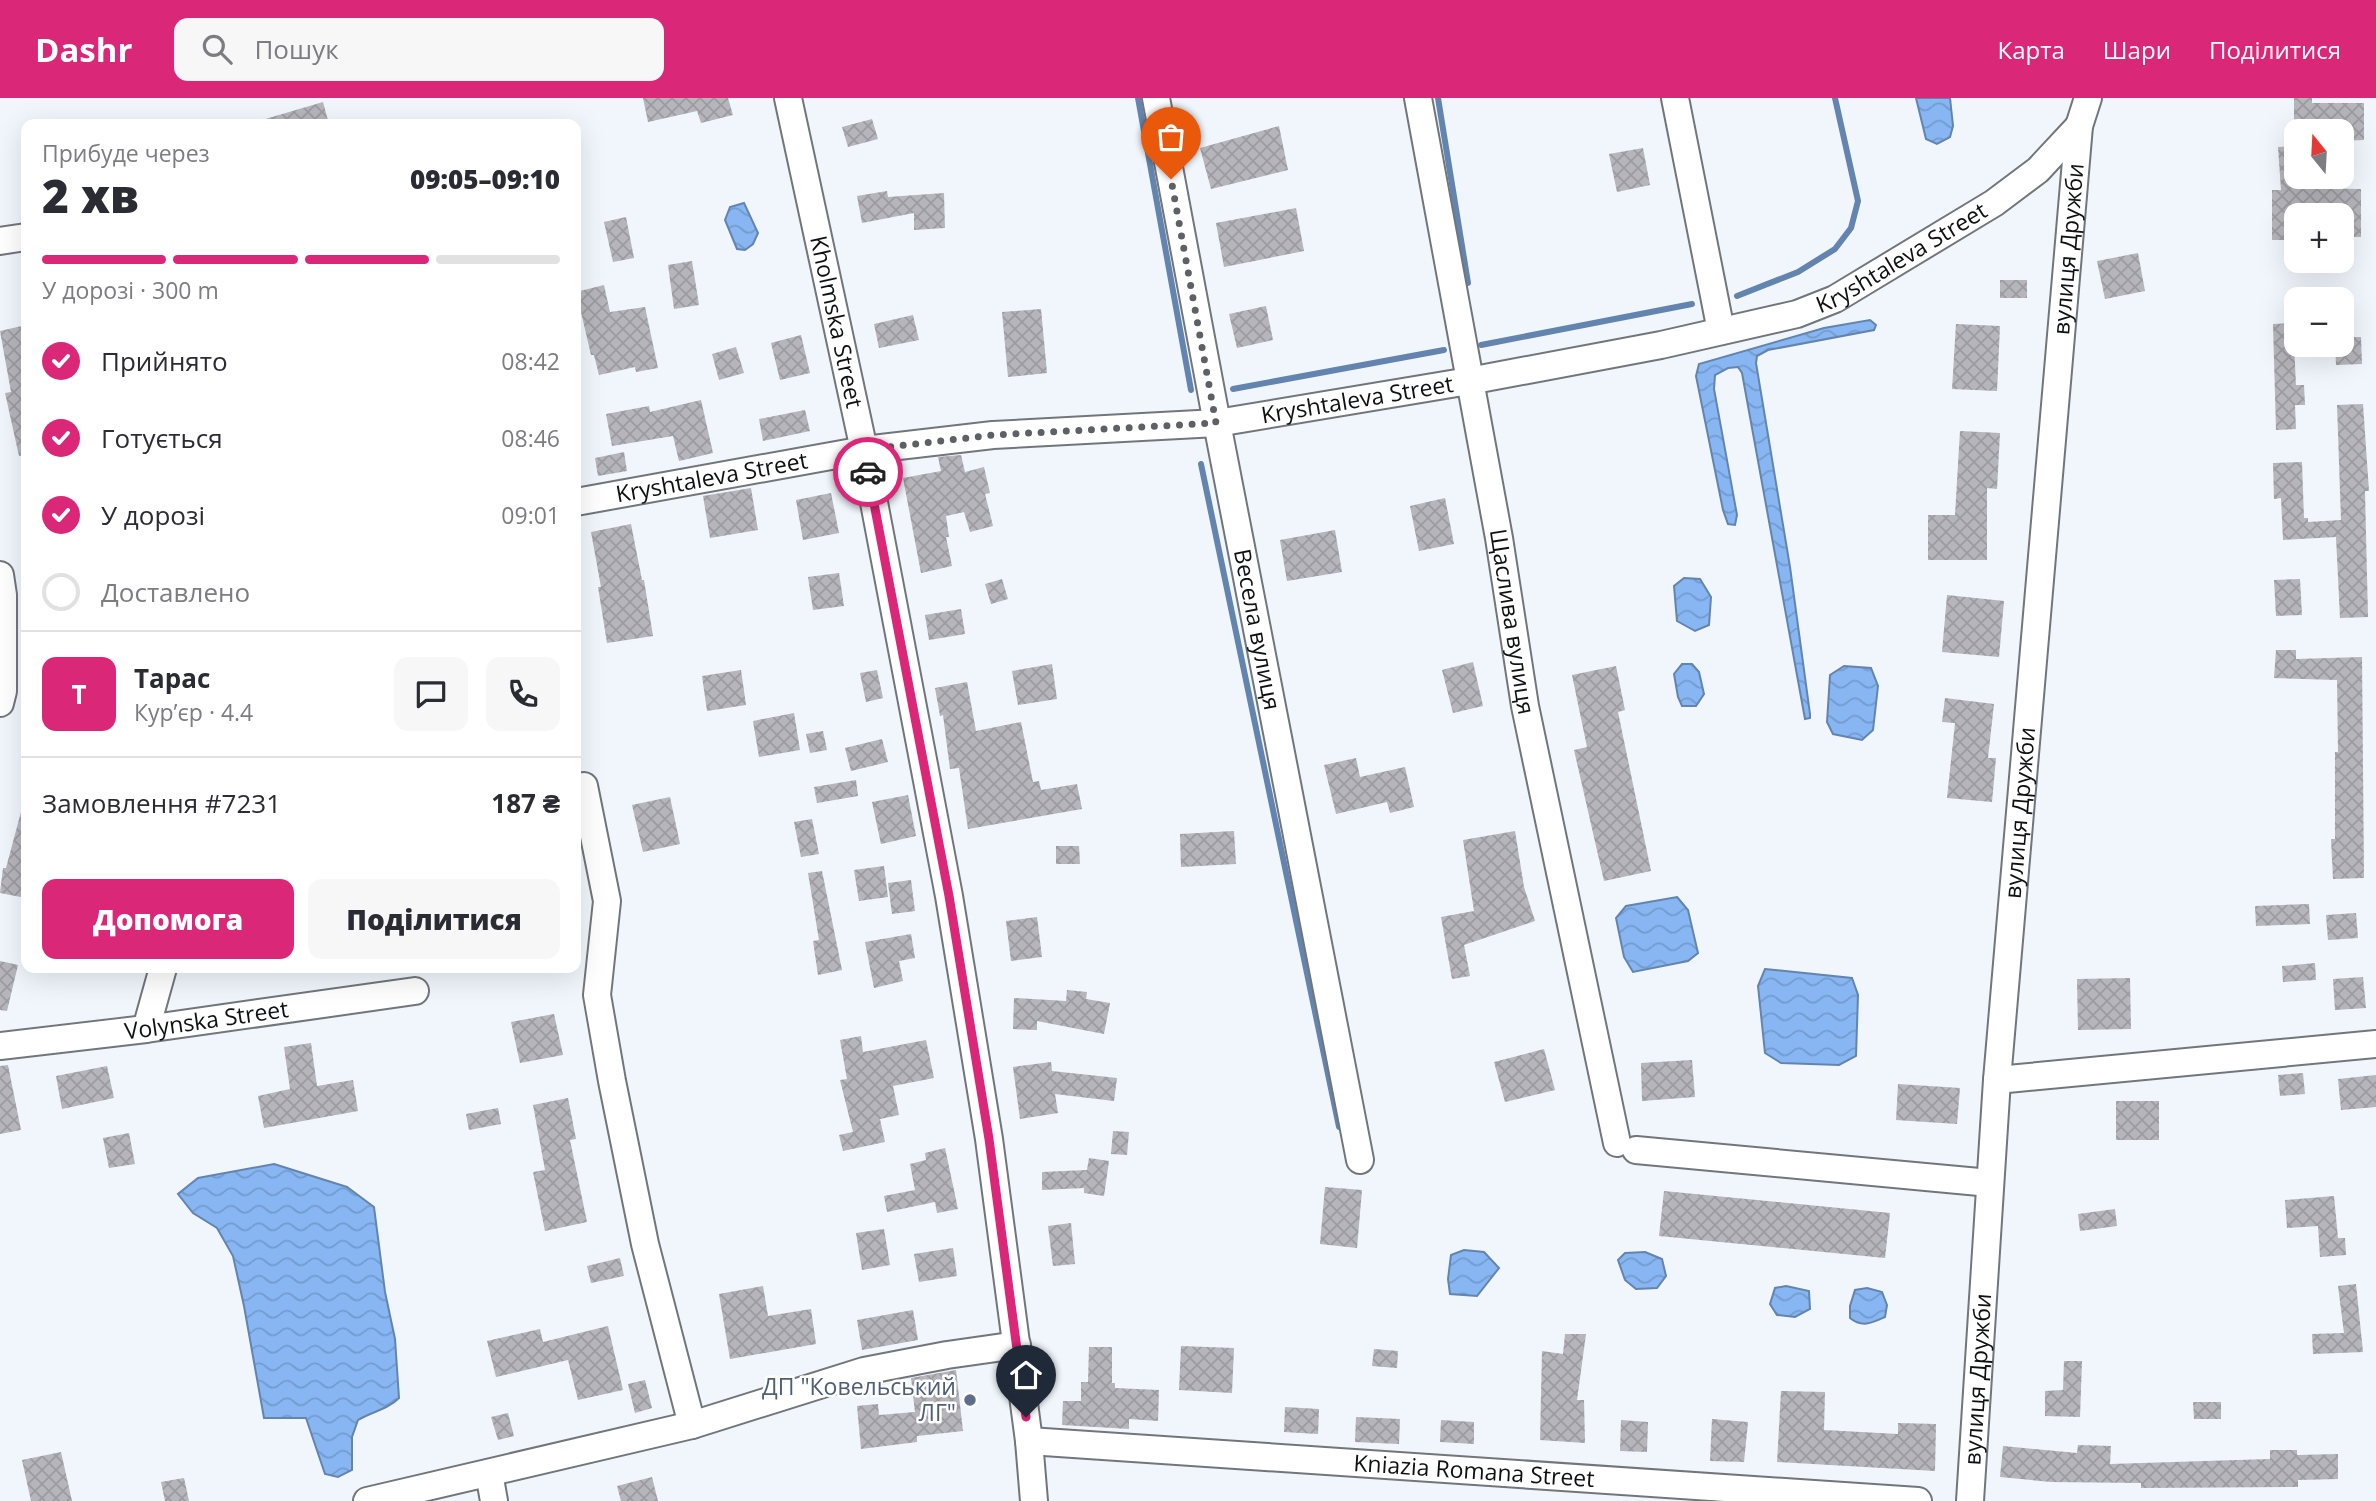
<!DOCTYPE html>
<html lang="uk">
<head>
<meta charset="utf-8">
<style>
  :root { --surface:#fff; --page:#f7f7f7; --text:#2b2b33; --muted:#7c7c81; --line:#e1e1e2; --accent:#db2777 }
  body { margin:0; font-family:"Open Sans",sans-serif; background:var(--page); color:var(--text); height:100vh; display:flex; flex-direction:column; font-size:26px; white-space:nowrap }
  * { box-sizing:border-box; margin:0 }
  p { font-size:23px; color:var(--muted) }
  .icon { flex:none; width:38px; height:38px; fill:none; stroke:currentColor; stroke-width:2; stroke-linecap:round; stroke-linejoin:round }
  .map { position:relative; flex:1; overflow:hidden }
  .panel { position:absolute; left:21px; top:21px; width:560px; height:854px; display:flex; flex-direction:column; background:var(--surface); border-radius:14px; box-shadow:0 7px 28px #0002 }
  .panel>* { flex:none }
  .needle { width:46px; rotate:342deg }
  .fabs { position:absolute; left:2284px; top:21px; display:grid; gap:14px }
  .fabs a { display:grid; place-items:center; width:70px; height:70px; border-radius:14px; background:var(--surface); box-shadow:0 7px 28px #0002; font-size:35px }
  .pin { position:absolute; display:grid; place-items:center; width:60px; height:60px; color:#fff; margin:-72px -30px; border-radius:50% 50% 50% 0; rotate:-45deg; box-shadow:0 0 7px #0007 }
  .pin .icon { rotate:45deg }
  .courier { position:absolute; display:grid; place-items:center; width:70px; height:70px; margin:-35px; border:5px solid #db2777; border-radius:50%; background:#fff; color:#222; box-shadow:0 2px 9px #0007 }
  .summary em { font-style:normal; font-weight:800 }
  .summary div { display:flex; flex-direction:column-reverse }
  .summary { display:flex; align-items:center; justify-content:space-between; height:119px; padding:0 21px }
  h1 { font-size:46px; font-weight:800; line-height:52px }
  .bar { display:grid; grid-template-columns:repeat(4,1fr); gap:10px 7px; align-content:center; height:84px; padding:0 21px }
  .bar i { height:9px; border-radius:5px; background:var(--line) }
  .bar .selected { background:var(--accent) }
  .bar p { grid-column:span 4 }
  .line { display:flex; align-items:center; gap:18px; padding:0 21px; border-top:2px solid var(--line) }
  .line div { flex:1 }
  .round { display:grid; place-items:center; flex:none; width:74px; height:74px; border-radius:14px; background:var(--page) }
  ol { padding:0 21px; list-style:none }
  li { display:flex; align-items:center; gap:21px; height:77px }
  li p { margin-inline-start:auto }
  li .icon { padding:7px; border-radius:50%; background:var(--accent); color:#fff; stroke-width:4 }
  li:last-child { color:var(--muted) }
  li i { width:38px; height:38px; border:4px solid var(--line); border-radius:50% }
  .action { display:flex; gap:14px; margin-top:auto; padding:14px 21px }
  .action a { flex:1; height:80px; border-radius:14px; background:var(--accent); color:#fff; font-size:28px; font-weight:800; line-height:80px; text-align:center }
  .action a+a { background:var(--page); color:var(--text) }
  header { display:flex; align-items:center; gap:42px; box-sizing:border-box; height:98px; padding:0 35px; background:var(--accent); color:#fff }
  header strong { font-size:33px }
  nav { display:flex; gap:38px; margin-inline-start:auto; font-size:24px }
  .search { width:490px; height:63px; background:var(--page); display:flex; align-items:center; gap:18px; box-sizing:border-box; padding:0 24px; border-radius:14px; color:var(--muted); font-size:26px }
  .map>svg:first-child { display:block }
  .water { fill:url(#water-waves); stroke:#6384af; stroke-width:2 }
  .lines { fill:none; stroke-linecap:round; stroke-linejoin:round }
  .stream { stroke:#6384af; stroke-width:6 }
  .building { fill:url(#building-cross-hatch) }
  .minor-casing { stroke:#71767b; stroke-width:30 }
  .minor { stroke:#fff; stroke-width:26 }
  .done { stroke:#5d6064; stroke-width:7; stroke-dasharray:0 12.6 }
  .route { stroke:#db2777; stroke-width:9 }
  .service-dot { fill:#5c6f8a; stroke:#fff; stroke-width:2.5 }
  .labels { text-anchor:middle; stroke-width:5; stroke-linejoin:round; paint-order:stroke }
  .street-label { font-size:23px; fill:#0e1012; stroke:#fff }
  .service-label { font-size:23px; fill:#4e5e75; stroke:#fff; text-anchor:end }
</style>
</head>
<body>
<header>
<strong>Dashr</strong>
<div class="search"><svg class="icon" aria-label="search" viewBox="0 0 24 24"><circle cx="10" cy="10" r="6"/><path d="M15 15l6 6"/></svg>Пошук</div>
<nav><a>Карта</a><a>Шари</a><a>Поділитися</a></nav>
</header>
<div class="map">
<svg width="2376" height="1403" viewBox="0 0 2376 1403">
  <defs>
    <pattern id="water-waves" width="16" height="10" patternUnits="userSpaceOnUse" patternTransform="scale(1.75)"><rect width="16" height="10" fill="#87b6f2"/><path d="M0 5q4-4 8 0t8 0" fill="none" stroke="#739bce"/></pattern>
    <pattern id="building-cross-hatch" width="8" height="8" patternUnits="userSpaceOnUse" patternTransform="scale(1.75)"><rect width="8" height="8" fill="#b6b5bb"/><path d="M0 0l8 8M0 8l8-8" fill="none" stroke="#9b9ba0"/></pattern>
  </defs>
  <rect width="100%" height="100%" fill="#f0f6fc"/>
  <path class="water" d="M1916,0H1950L1953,28L1950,39L1937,46L1926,41Z
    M744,105L758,135L753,146L745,152L737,151L725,122L730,109Z
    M1870,222L1876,227L1874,232L1768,252L1757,258L1756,265L1790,469L1810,616V620L1805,621L1742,275L1738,269L1728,270L1715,277L1714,291L1737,417L1735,427L1728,426L1723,412L1696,278L1699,266L1824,230Z
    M1684,480L1700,481L1711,499L1709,527L1695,533L1677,523L1674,488Z
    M1682,566H1692L1699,574L1704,596L1696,608H1682L1678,599L1674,576Z
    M1844,568L1871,570L1878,588L1873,632L1862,642L1833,636L1827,624L1830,577Z
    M1677,799L1688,812L1698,855L1688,863L1633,874L1624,859L1616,820L1626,808Z
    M1765,871L1852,880L1858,897L1856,958L1839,967L1781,965L1765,955L1758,888Z
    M274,1066L347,1089L374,1109L385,1194L395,1241L399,1300C387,1312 373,1313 358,1322L352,1339V1372L338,1379L325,1376L306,1320H264L244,1208L233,1158L217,1130L193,1115L178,1096L198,1080Z
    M1464,1152L1484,1154L1499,1170L1477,1198L1450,1196L1448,1181L1451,1157Z
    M1645,1154L1662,1161L1666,1178L1657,1190L1636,1191L1625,1182L1618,1162L1625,1155Z
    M1786,1188L1809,1193L1810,1211L1795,1219L1777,1217L1770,1206L1775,1190Z
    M1867,1190L1882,1194L1887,1207L1885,1219C1872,1225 1862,1230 1850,1220V1208L1855,1192Z"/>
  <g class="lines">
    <path class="stream" d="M1138,0L1191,292
      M1438,0L1468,185
      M1737,198L1798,174L1835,151L1851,130L1858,103L1835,0
      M1481,247L1692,206
      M1233,291L1444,252
      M1201,366L1339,1029"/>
  </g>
  <path class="building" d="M643,0H728L733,17L701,25L697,13L648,24Z
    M2294,0H2312V5H2364V42L2342,43V33H2294Z
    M323,4L329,26H263L262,22Z
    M872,21L878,41L848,49L842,29Z
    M1279,28L1288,72L1211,91L1200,50Z
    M2296,48V90L2361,91V139H2342V117H2296V142H2272V92H2281L2278,49Z
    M1643,50L1650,87L1617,94L1609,56Z
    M887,93L888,99L944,95L945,130L914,132V115L862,125L857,98Z
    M1296,110L1304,153L1224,169L1216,125Z
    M626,119L634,160L613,164L604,124Z
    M2138,155L2145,193L2105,201L2097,163Z
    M692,163L699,207L674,211L668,167Z
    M2000,182H2027V200H2000Z
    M604,187L610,214L645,209L658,270L636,274L635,269L599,277L594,257H591L581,214L576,215V194Z
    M1266,208L1273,242L1237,250L1229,216Z
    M1041,211L1047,275L1008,279L1002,214Z
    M913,217L919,242L879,250L874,226Z
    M2293,225L2296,287H2304L2305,307H2295L2296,331L2276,332L2273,226Z
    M1956,226L2000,228L1997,293L1952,291Z
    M26,227V357L19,358L5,295L11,294L0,233Z
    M801,237L810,275L780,282L771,245Z
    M2342,239H2361L2362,266L2336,267L2335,247H2342Z
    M736,249L744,275L719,282L712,256Z
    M701,302L713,355L679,363L673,338L612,348L606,316L649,308L650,314Z
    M2363,306L2369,393H2365L2368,519L2340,520L2336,439L2283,442L2281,400L2274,401L2273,365L2302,364L2304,420H2308V424L2341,422L2337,307Z
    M805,312L810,333L763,343L759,321Z
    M1960,333L2000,335L1997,391L1987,390V462H1928V417H1955Z
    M624,354L627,373L598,378L595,360Z
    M961,357L965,374L984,369L990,395L985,396L993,428L970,434L964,414L946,418L949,439H946L952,468L921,475L903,380L941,373L938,359Z
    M751,390L758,432L710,440L703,398Z
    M831,395L839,435L803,442L796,402Z
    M1445,400L1454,446L1419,453L1410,408Z
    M631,426L642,482H644L653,538L607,545L598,489H601L591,434Z
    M1335,432L1342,474L1287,483L1280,442Z
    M839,475L844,508L813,512L808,479Z
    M1002,481L1008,501L991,506L985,486Z
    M2300,481L2302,517L2276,518L2274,482Z
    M1947,497L2004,503L1999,559L1942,554Z
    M961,511L965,536L929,542L925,517Z
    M2276,552H2296V561L2362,559L2364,780L2333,781L2331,741H2335V654H2338L2337,582L2274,580Z
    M1473,564L1483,608L1453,615L1442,572Z
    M1052,566L1057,601L1018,607L1012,573Z
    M1616,568L1625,612L1618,614L1651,773L1604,783L1574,652L1587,649L1572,577Z
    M741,572L746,607L707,613L702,578Z
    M877,572L883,600L866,604L860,575Z
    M967,584L976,633L1021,624L1033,684L1039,683L1041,692L1077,686L1082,711L968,731L959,670L950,671L943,617L940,618L935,590Z
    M1945,600L1994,606L1988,660H1996L1992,704L1947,700L1955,625L1942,624Z
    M794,615L800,652L759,659L753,623Z
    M823,633L827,652L810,655L806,636Z
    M882,641L888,664L851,673L845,650Z
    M1356,660L1360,679L1405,669L1414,709L1390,715L1387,704L1336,716L1324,667Z
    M856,682L858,698L817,705L814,689Z
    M908,697L916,738L881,746L872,704Z
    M670,699L680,746L643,754L632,707Z
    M21,714L26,715V800L0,795L3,770H6Z
    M812,721L819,756L801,759L794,724Z
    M1234,733L1236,766L1181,769L1180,736Z
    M1515,733L1524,789L1535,823L1464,847L1470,878L1452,881L1441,819L1474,813L1463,742Z
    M1056,748H1079L1080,766H1056Z
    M884,768L888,799L859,803L854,772Z
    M822,773L842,872L818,877L813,843L819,842L808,775Z
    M911,782L915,813L892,816L888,785Z
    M2309,806L2310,826L2256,828L2255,808Z
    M2356,815L2358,840L2328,842L2326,817Z
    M1037,819L1042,859L1011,863L1006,823Z
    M911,836L915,860L899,863L903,883L874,890L865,844Z
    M0,863L18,867L7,913L0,912Z
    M2315,865L2316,882L2283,884L2282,868Z
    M2363,879L2366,910L2335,912L2333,881Z
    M2130,880L2131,931L2078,932L2077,881Z
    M1067,892L1087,894L1086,901L1110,905L1104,936L1037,923V932L1013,931L1014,900L1066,903Z
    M554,916L563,957L520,965L511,924Z
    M861,938L863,954L926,942L934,980L893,988L899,1017L880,1021L885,1044L843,1053L839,1037L853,1034L840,982L847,981L840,942Z
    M311,945L317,988L353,982L358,1013L264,1030L258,998L290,991L284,949Z
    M1544,951L1555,992L1505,1004L1494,964Z
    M1692,962L1695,999L1642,1003L1641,965Z
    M1051,964L1052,973L1117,980L1114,1003L1055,996L1058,1015L1020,1021L1013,969Z
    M8,967L21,1032L0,1036V968Z
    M107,968L114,1000L62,1011L56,978Z
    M2303,975L2305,996L2280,998L2278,977Z
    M2376,977V1009L2341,1012L2338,981Z
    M1898,986L1960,990L1957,1026L1896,1022Z
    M568,1000L576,1041L570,1042L587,1124L545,1133L533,1074L545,1072L533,1007Z
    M2116,1003H2159V1042H2116Z
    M498,1010L501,1026L469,1032L466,1016Z
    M1113,1033L1129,1034L1127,1057L1111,1056Z
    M129,1035L135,1066L109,1070L103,1040Z
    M945,1050L958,1111L937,1115L935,1104L887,1114L884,1098L915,1092L910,1066L926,1062L925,1055Z
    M1089,1060L1109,1063L1104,1098L1084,1095V1090L1042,1092V1074L1087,1072Z
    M1325,1089L1362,1092L1357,1150L1320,1146Z
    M1664,1093L1890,1115L1885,1160L1659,1138Z
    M2334,1098L2338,1140H2345L2346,1157L2320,1159L2318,1128L2287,1130L2285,1102Z
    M2115,1111L2117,1128L2080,1133L2078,1116Z
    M1071,1125L1075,1166L1053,1168L1048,1128Z
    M884,1131L890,1167L862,1172L856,1135Z
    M953,1150L957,1178L919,1184L914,1156Z
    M620,1160L624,1178L591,1185L587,1168Z
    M2356,1186L2363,1254L2313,1256L2312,1236L2344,1235L2338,1188Z
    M763,1188L768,1218L811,1211L816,1246L730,1261L719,1196Z
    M913,1212L918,1242L862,1252L857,1222Z
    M608,1228L623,1292L578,1302L568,1262L496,1279L487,1243L540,1231L543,1244Z
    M1565,1236H1586L1577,1302H1584L1585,1345L1540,1342L1542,1253L1563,1256Z
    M1181,1248L1234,1250L1232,1295L1179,1292Z
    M1089,1249H1112V1285H1115V1290L1159,1292L1158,1323L1129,1321V1331L1062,1327L1063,1303H1081V1284H1088Z
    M1374,1251L1398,1253L1397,1270L1372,1268Z
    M2064,1263H2082L2080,1319L2045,1318V1293L2063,1292Z
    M956,1272L963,1333L917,1338V1344L861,1351L857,1308L878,1306L879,1317L915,1314L911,1280Z
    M645,1282L652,1310L635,1315L628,1286Z
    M1781,1293L1825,1294L1824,1332L1898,1336V1325L1936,1326L1935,1373L1777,1364Z
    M2193,1304H2221V1321H2194Z
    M1285,1309L1319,1311L1318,1336L1284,1334Z
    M508,1315L514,1338L498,1342L491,1319Z
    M1356,1319L1400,1321L1399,1346L1355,1344Z
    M1712,1321L1748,1324L1744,1364L1710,1363Z
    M1441,1322L1474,1324V1346L1440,1344Z
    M1621,1322L1648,1324L1647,1354L1620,1353Z
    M2078,1347L2111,1348L2110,1366L2270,1361V1352H2297V1357L2338,1356V1381L2298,1382V1389L2141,1390V1385L2051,1384L2000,1379L2003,1348L2077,1355Z
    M61,1354L72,1403H31L22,1362Z
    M652,1379L658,1403H621L617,1388Z
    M184,1380L189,1403H165L161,1384Z"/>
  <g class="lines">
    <defs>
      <g id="minor">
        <path id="s1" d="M788,0L864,352L949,798L989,1041L1029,1343L1034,1403"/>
        <path id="s2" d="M1156,0L1217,325L1360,1062"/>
        <path id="s3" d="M1418,0L1499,440L1525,608L1617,1045"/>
        <path d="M1675,0L1721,233"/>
        <path d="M0,143L26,139"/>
        <path id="s4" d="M576,404L864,352L993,337L1217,325L1469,283L1661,247L1797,216L1835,201L1994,105L2038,72L2079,28"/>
        <path d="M0,477L3,497V593L0,605"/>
        <path d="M584,688L607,803L597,897L612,983L645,1146L692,1327"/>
        <path d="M146,931L163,870"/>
        <path id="s5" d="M0,948L146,931L415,893"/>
        <path d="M1997,982L2376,946"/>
        <path d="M1636,1052L1990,1085"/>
        <path id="s6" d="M1029,1343L1918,1403"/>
        <path d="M489,1375L494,1403"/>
        <path d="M367,1403L692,1327L864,1273L947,1257L1017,1247"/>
        <path id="s7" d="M1970,1403L1997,982L2079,28L2088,0"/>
      </g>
    </defs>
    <use href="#minor" class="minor-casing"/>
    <use href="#minor" class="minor"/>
  </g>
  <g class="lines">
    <path class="done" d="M868,374L863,352L993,337L1216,325L1171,81"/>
    <path class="route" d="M868,374L949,798L989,1041L1026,1319"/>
  </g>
  <circle class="service-dot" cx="970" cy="1302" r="7"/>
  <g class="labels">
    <g class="street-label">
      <text dy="8" stroke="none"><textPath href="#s7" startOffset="1256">вулиця Дружби</textPath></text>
      <text dy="8" stroke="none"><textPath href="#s4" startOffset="1356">Kryshtaleva Street</textPath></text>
      <text dy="8" stroke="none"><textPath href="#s1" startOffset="229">Kholmska Street</textPath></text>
      <text dy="8" stroke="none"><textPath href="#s4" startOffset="789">Kryshtaleva Street</textPath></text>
      <text dy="8" stroke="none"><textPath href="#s4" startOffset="138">Kryshtaleva Street</textPath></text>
      <text dy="8" stroke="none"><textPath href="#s3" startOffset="532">Щаслива вулиця</textPath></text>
      <text dy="8" stroke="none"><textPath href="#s2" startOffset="541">Весела вулиця</textPath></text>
      <text dy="8" stroke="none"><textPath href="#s7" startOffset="690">вулиця Дружби</textPath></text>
      <text dy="8" stroke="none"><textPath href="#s5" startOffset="208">Volynska Street</textPath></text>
      <text dy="8" stroke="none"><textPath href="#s7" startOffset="122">вулиця Дружби</textPath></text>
      <text dy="8" stroke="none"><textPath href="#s6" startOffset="446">Kniazia Romana Street</textPath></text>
    </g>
    <g class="service-label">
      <text x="956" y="1297">ДП "Ковельський<tspan x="956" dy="26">ЛГ"</tspan></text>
    </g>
  </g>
</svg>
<div class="fabs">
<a><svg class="needle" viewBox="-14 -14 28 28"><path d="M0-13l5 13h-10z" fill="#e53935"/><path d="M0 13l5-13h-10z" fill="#7c7c81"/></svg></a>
<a>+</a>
<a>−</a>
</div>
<div class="pin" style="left:1171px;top:81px;background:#ea580c"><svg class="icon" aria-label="bag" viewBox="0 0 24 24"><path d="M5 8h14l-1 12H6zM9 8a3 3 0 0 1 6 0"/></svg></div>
<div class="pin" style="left:1026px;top:1319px;background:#1f2937"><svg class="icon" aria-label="home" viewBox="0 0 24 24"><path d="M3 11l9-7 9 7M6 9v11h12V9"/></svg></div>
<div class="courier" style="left:868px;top:374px"><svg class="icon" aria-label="car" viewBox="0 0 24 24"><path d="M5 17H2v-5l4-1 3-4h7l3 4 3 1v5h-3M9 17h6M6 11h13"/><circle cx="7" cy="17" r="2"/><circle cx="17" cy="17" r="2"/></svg></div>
<section class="panel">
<div class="summary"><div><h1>2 хв</h1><p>Прибуде через</p></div><em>09:05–09:10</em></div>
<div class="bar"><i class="selected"></i><i class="selected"></i><i class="selected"></i><i></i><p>У дорозі · 300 m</p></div>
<ol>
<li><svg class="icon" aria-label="check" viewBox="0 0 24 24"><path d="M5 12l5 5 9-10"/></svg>Прийнято<p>08:42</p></li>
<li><svg class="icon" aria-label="check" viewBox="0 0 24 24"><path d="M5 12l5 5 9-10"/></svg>Готується<p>08:46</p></li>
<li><svg class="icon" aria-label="check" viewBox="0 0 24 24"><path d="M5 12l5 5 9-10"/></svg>У дорозі<p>09:01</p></li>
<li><i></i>Доставлено</li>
</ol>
<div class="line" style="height:126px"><b class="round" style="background:var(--accent);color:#fff">Т</b><div><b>Тарас</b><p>Кур’єр · 4.4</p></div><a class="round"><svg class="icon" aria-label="chat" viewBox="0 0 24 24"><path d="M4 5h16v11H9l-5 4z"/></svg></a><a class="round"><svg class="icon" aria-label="phone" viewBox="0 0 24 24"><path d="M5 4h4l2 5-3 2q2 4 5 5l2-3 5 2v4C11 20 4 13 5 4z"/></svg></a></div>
<div class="line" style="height:91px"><div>Замовлення #7231</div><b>187 ₴</b></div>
<div class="action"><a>Допомога</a><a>Поділитися</a></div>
</section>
</div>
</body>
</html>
